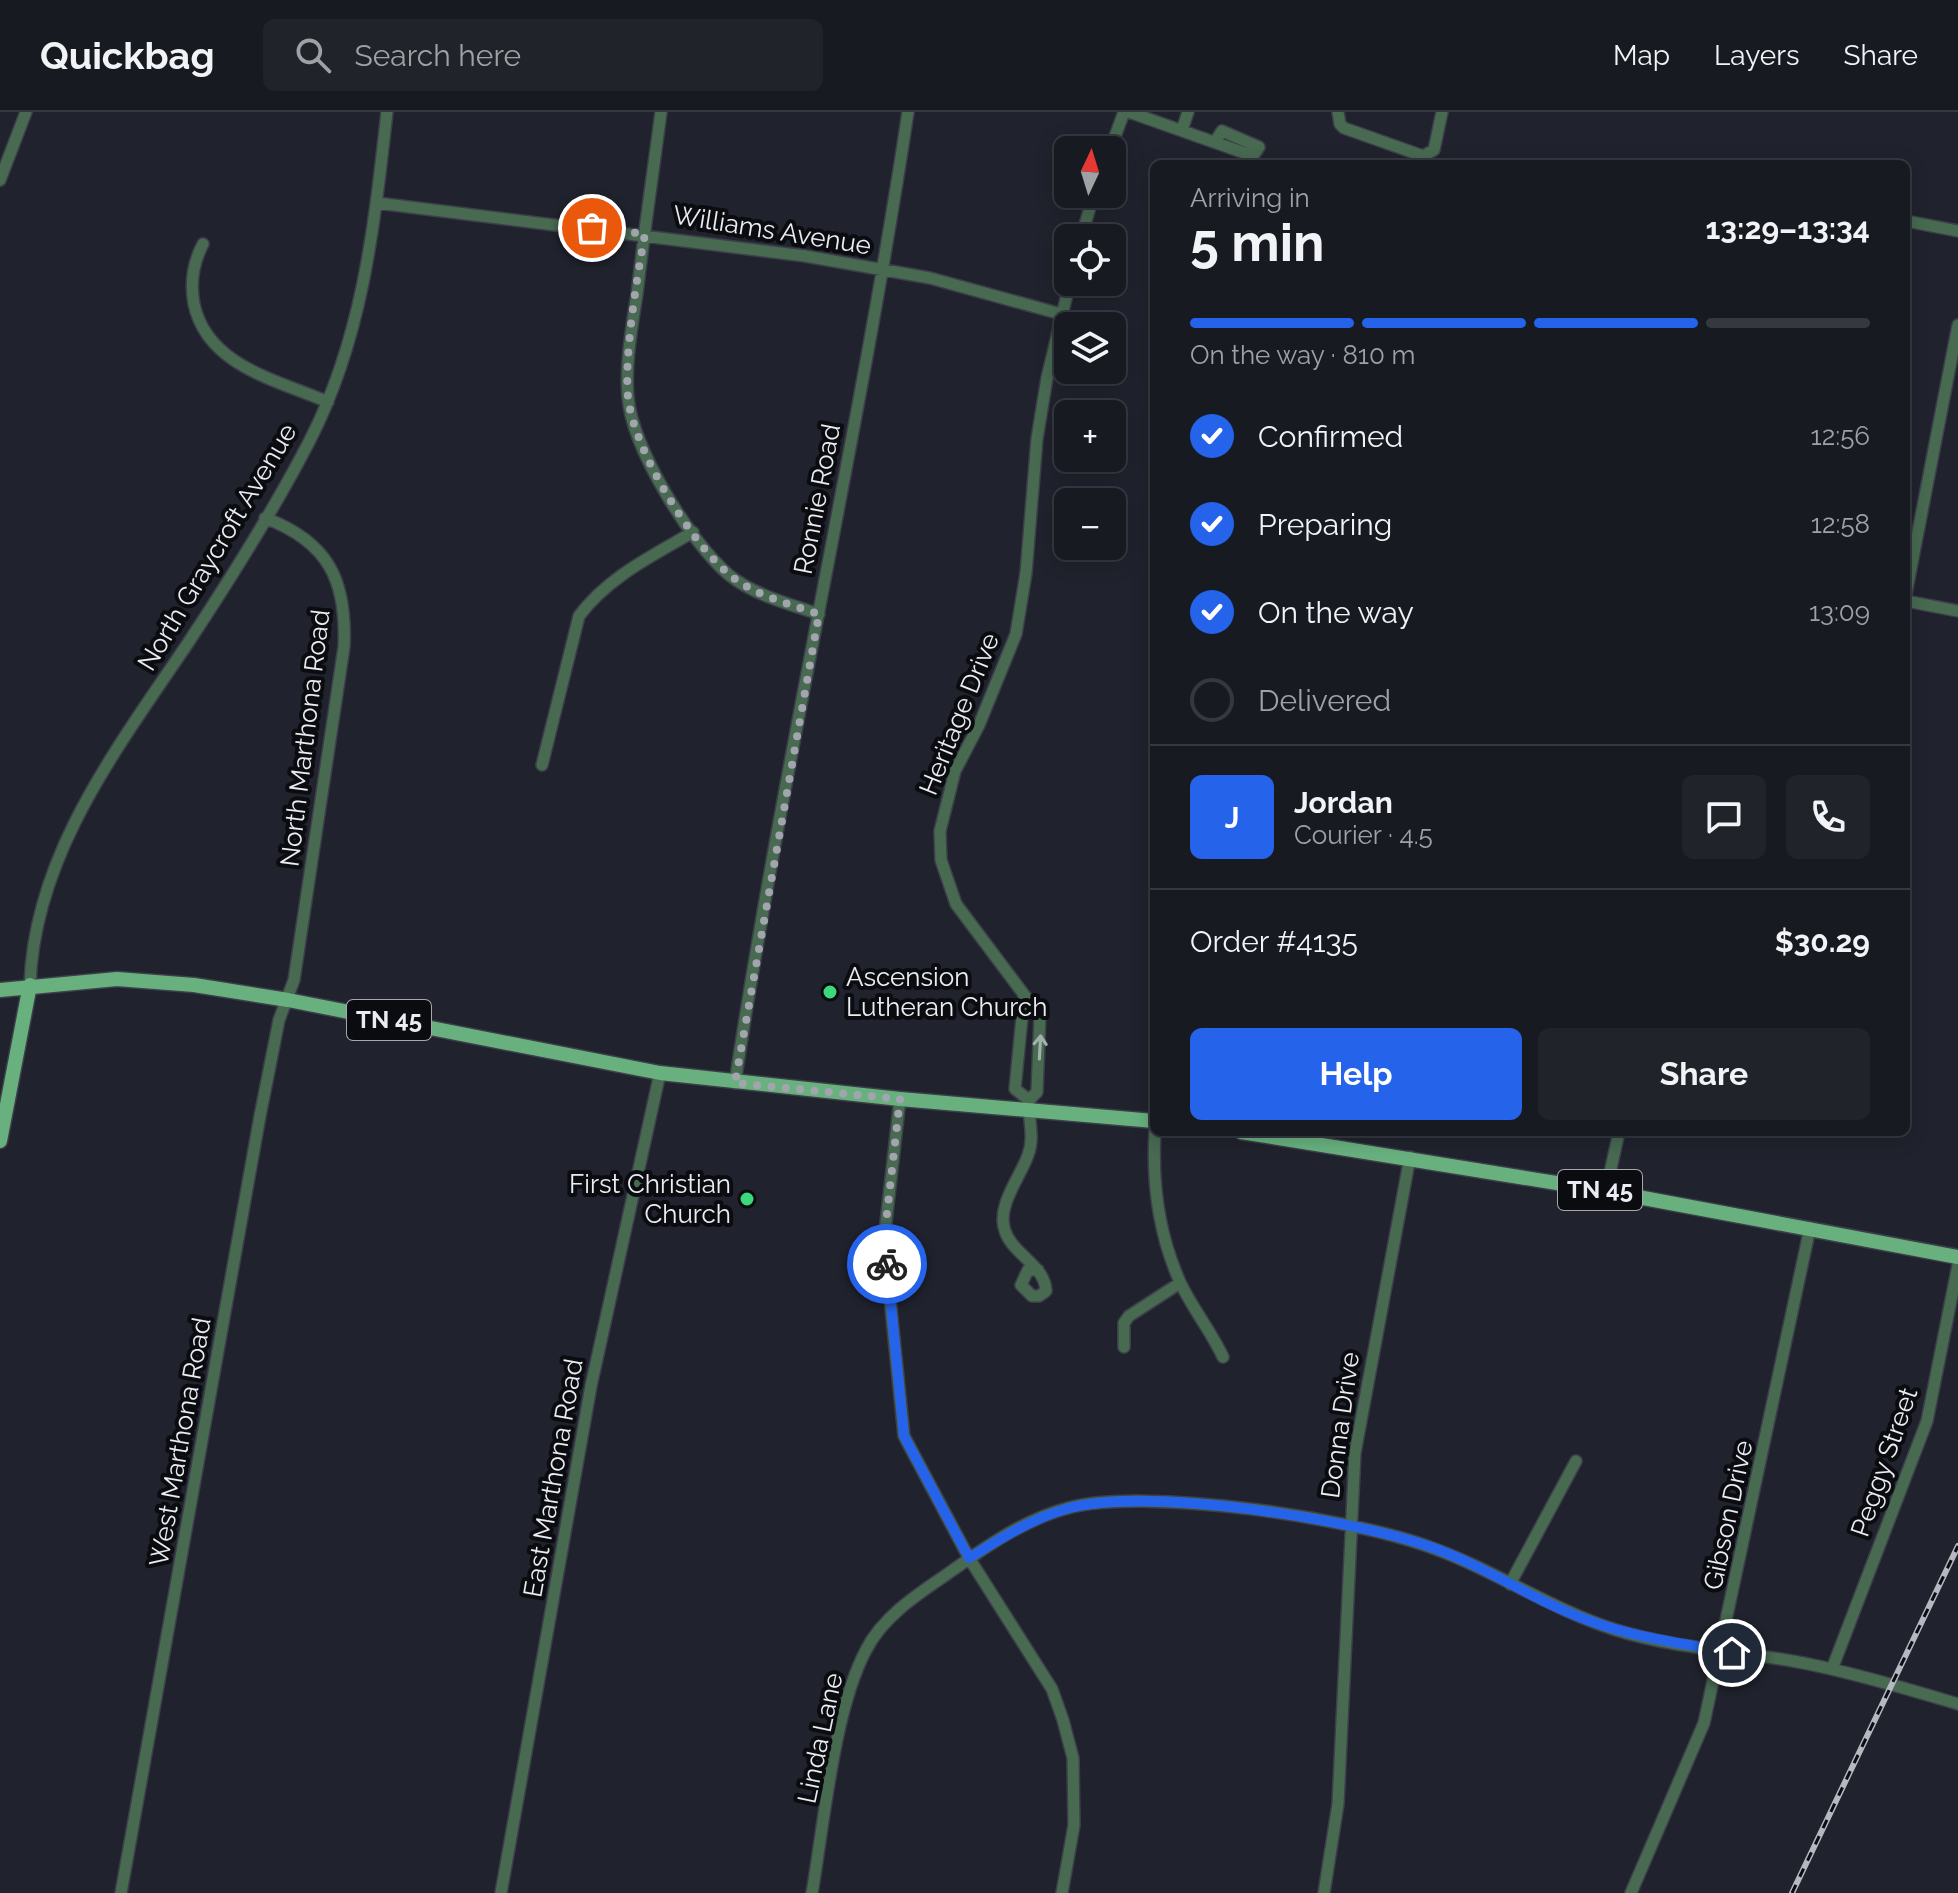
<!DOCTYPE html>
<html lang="en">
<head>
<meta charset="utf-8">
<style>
  :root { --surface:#181a22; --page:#21232a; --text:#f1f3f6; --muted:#9fa1a5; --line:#363840; --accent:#2563eb }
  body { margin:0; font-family:Raleway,sans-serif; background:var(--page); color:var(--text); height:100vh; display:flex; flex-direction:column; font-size:30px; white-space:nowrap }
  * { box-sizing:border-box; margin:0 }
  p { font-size:26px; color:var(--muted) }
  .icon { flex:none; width:44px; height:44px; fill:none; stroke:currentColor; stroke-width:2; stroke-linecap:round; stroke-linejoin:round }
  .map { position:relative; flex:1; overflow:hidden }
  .side { position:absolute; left:1150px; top:48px; width:760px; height:976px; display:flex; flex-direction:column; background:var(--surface); border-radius:12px; box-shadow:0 4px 20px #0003,0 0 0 2px var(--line) }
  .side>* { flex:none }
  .needle { width:52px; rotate:4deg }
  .tools { position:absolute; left:1054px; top:24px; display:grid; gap:16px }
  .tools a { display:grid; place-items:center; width:72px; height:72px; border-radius:12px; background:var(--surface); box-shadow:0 4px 20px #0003,0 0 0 2px var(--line); font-size:40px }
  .pin { position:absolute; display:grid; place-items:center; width:68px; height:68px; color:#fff; margin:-34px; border:4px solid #fff; border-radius:50%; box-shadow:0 2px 8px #0007 }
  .courier { position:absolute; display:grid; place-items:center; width:80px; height:80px; margin:-40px; border:6px solid #2563eb; border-radius:50%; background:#fff; color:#222; box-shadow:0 2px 10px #0007 }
  .headline em { font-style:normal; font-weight:700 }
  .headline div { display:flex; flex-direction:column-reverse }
  .headline { display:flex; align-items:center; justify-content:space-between; height:136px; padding:0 40px }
  h1 { font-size:52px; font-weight:700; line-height:60px }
  .bar { display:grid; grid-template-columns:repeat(4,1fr); gap:12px 8px; align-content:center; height:96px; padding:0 40px }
  .bar i { height:10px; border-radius:6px; background:var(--line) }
  .bar .on { background:var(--accent) }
  .bar p { grid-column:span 4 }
  .line { display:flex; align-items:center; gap:20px; padding:0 40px; border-top:2px solid var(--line) }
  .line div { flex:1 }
  .round { display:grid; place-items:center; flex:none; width:84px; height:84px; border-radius:12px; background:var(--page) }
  ol { padding:0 40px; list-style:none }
  li { display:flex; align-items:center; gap:24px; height:88px }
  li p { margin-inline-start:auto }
  li .icon { padding:8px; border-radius:50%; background:var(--accent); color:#fff; stroke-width:4 }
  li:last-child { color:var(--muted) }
  li i { width:44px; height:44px; border:4px solid var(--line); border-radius:50% }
  .button { display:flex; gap:16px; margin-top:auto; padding:16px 40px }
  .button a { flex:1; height:92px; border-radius:12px; background:var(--accent); color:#fff; font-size:32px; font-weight:700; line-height:92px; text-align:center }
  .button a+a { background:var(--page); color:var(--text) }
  header { display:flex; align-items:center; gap:48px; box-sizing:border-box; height:112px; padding:0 40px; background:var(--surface); border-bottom:2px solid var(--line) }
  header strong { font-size:38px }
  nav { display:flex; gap:44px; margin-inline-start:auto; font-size:28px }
  .search { width:560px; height:72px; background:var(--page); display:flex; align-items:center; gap:20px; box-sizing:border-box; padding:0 28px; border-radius:12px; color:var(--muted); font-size:30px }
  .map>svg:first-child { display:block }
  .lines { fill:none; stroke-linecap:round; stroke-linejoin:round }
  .minor-casing { stroke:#3c3e49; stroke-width:14 }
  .major-casing { stroke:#3c3e49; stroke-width:17 }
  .minor { stroke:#476a51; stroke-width:11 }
  .major { stroke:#68b17f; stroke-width:14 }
  .rail-casing { stroke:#b6b7c0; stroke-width:6 }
  .rail { stroke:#0b0c10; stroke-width:3; stroke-dasharray:9; stroke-linecap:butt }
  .oneway { stroke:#a1b1aa }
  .done { stroke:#a3a5ae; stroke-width:8; stroke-dasharray:0 14.4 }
  .route { stroke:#2563eb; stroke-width:10 }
  .poi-dot { fill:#3dd77e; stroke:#0b0c10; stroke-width:3 }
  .labels { text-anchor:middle; stroke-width:8; stroke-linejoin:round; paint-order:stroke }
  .shield { fill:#0b0c10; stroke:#a7a8af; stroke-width:2 }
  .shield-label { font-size:24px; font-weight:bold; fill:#eaebf3 }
  .street-label { font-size:26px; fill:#eaebf3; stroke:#0b0c10 }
  .poi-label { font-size:26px; fill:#eaebf3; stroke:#0b0c10; text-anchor:start }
</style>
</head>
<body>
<header>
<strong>Quickbag</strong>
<div class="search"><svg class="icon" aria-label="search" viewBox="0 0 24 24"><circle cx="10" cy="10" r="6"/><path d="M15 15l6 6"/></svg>Search here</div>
<nav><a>Map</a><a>Layers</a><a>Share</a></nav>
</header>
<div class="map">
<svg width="1958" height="1781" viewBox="0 0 1958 1781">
  <rect width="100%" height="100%" fill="#20222d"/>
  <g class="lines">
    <defs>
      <path id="minor" d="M661,0C653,61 644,121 637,182C632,214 625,252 628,285C632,336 690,430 729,463C754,483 789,492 819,502
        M1129,0L1253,44L1259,35L1222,19L1215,30
        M1338,0L1340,12L1344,16L1423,44L1434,38L1442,0
        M1182,18L1188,0
        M1110,38L1124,0
        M0,68L26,0
        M377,91L805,144L930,166L1061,202
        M1906,109L1958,119
        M1081,126L1094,82
        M203,132C193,151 190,171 194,192C207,254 277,268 328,290
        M1906,482L1958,213
        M1906,489L1958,499
        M542,653L579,504C608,465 652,444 693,420
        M30,873C34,743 118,635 188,531C231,466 274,398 310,328C363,224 374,115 387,0
        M1024,885L1015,977L1029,988
        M735,971C784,646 859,325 908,0
        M900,987L884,1128L904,1324L969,1446L1052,1577L1063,1608L1073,1646L1074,1713L1062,1781
        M1155,1020C1152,1071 1159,1123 1180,1170C1192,1196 1211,1219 1223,1245
        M1606,1079L1619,1020
        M1038,1158H1028L1021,1173L1032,1184H1039L1046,1179C1045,1153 1013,1143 1005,1119C996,1094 1020,1066 1028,1043C1035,1025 1028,1007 1029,988L1037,980L1040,904L956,792L941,748L940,719L955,659L979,613L1016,522L1026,461L1037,327L1047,266L1070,170
        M1124,1235V1211L1129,1204L1180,1171
        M1510,1472L1576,1349
        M1832,1557L1927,1309L1958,1153
        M121,1781L260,1004L279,908L294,868L344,535C347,469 329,430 265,406
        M501,1781L591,1274L660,961
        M812,1781C824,1711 834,1598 866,1538C882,1506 915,1484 943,1465C981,1438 1022,1408 1068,1396C1147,1375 1349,1406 1427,1434C1493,1457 1550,1497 1616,1518C1680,1538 1748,1539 1813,1553C1862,1563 1911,1578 1958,1592
        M1324,1781L1338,1692L1355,1341L1410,1045
        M1631,1781L1704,1611L1810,1116"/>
      <path id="major" d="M0,878L117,867L194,873L288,888L660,961L900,987L1154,1009
        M1241,1020L1606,1079L1958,1145
        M0,1029L30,873"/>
    </defs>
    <use href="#minor" class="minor-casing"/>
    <use href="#major" class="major-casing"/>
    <use href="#minor" class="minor"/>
    <use href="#major" class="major"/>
    <defs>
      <path id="rail" d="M1792,1781L1958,1434"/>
    </defs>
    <use href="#rail" class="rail-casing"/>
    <use href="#rail" class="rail"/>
  </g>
  <defs><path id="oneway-shaft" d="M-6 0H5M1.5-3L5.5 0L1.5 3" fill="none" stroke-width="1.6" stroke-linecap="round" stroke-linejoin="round" transform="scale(2)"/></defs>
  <use class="oneway" href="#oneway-shaft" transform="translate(1040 935) rotate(-87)"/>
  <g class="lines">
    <path class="done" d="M592,116L645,122C637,165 624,243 628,285C633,336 690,430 730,463C754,483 789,492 819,502L735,971L900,987L884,1128L887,1152"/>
    <path class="route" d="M887,1152L904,1324L969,1446C1000,1427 1031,1407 1066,1397C1145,1374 1347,1407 1425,1433C1483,1452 1533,1489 1590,1509C1636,1526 1684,1531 1732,1541"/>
  </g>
  <g class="poi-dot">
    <circle cx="830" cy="880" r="8"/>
    <circle cx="747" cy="1087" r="8"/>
  </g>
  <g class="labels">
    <g class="shield">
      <rect x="347" y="888" width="84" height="40" rx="6"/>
      <rect x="1558" y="1058" width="84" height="40" rx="6"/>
    </g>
    <g class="shield-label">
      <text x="389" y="916">TN 45</text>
      <text x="1600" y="1086">TN 45</text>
    </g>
    <g class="street-label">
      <text transform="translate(772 118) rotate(9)" y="9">Williams Avenue</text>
      <text transform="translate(817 387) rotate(-79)" y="9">Ronnie Road</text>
      <text transform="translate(217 435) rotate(-59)" y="9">North Graycroft Avenue</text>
      <text transform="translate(959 602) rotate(-68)" y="9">Heritage Drive</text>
      <text transform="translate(305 626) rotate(-83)" y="9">North Marthona Road</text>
      <text transform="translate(1340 1313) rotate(-82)" y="9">Donna Drive</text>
      <text transform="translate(180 1330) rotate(-80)" y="9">West Marthona Road</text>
      <text transform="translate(1884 1350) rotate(-71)" y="9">Peggy Street</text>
      <text transform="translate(553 1366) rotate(-80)" y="9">East Marthona Road</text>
      <text transform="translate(1728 1403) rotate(-78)" y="9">Gibson Drive</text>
      <text transform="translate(820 1626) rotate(-78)" y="9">Linda Lane</text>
    </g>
    <g class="poi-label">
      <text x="846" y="874">Ascension<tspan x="846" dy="30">Lutheran Church</tspan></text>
      <text x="731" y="1081" text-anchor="end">First Christian<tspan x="731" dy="30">Church</tspan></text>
    </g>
  </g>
</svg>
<div class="tools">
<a><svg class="needle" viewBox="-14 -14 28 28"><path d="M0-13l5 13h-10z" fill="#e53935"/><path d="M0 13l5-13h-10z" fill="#9fa1a5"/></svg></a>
<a><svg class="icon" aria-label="locate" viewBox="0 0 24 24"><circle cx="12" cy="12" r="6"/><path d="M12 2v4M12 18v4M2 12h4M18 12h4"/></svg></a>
<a><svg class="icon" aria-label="layers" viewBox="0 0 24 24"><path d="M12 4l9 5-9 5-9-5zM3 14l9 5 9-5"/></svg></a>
<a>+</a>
<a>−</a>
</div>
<div class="pin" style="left:592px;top:116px;background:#ea580c"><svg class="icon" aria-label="bag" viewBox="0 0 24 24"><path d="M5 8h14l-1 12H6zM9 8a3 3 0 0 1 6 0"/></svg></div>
<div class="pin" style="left:1732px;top:1541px;background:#1f2937"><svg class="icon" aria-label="home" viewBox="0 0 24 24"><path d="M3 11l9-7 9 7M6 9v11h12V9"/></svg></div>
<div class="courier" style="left:887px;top:1152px"><svg class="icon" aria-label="bike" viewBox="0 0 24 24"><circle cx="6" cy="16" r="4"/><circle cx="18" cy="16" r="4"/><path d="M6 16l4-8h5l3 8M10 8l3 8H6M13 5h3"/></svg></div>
<section class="side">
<div class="headline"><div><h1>5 min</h1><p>Arriving in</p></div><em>13:29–13:34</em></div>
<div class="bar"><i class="on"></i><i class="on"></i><i class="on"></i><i></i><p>On the way · 810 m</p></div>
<ol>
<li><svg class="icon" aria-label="check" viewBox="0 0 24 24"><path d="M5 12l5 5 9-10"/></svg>Confirmed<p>12:56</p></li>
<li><svg class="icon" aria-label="check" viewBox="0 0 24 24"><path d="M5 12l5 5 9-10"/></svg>Preparing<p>12:58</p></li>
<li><svg class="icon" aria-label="check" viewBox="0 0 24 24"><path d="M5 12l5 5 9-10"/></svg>On the way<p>13:09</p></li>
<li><i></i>Delivered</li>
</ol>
<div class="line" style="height:144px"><b class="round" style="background:var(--accent);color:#fff">J</b><div><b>Jordan</b><p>Courier · 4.5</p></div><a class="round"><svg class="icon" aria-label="chat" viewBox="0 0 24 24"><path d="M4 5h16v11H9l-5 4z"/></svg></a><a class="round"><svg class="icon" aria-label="phone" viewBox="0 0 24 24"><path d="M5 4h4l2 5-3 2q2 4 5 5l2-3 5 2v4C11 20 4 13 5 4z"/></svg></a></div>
<div class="line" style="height:104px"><div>Order #4135</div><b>$30.29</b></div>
<div class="button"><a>Help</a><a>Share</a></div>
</section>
</div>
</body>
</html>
